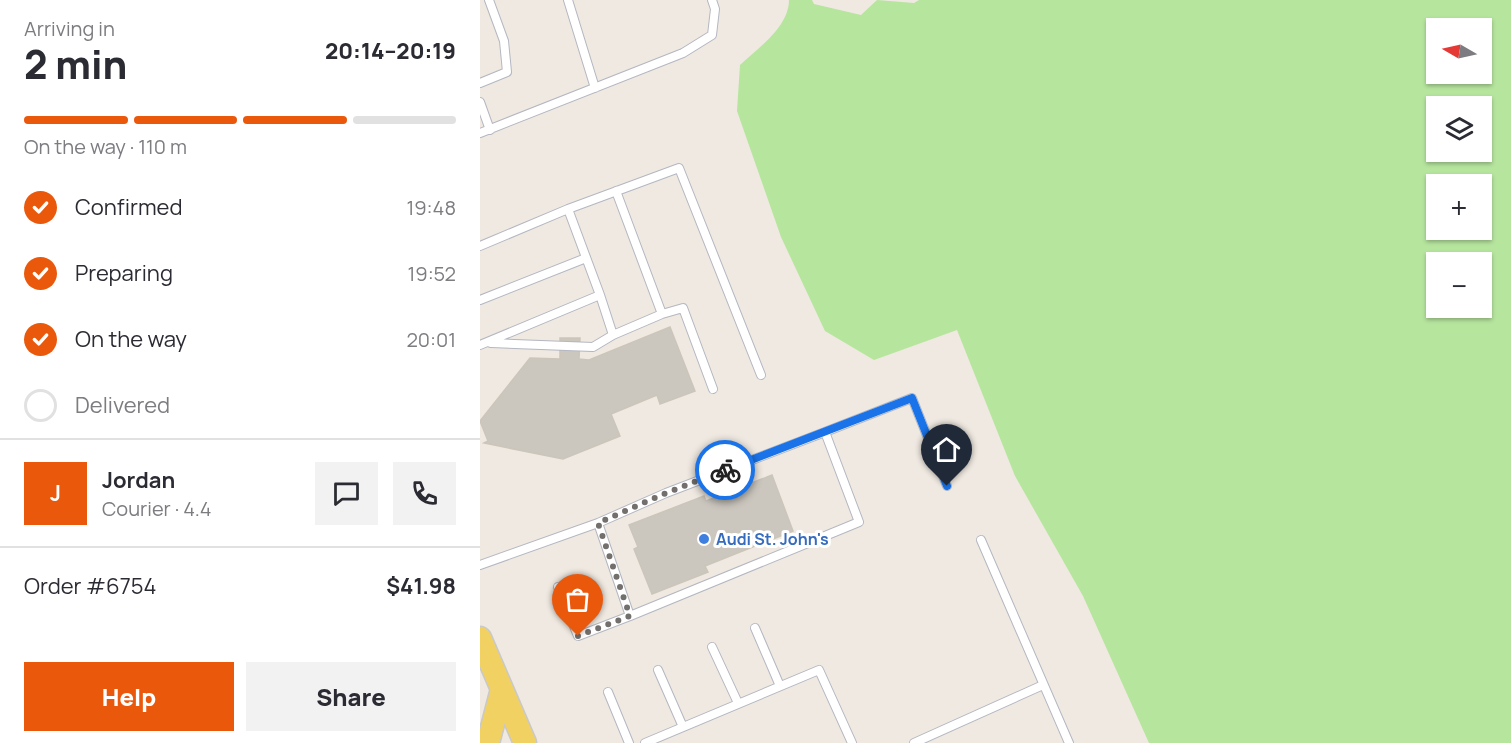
<!DOCTYPE html>
<html lang="en">
<head>
<meta charset="utf-8">
<style>
  :root { --surface:#fff; --page:#f2f2f3; --text:#2b2b33; --muted:#7c7c81; --line:#e1e1e2; --accent:#ea580c }
  body { margin:0; font-family:Manrope,sans-serif; background:var(--page); color:var(--text); height:100vh; display:flex; flex-direction:column; font-size:22px; white-space:nowrap }
  * { box-sizing:border-box; margin:0 }
  p { font-size:20px; color:var(--muted) }
  .icon { flex:none; width:33px; height:33px; fill:none; stroke:currentColor; stroke-width:2; stroke-linecap:round; stroke-linejoin:round }
  .map { position:relative; flex:1; overflow:hidden }
  .side { display:flex; flex-direction:column; background:var(--surface); width:480px }
  .side>* { flex:none }
  .needle { width:39px; rotate:279deg }
  .buttons { position:absolute; left:946px; top:18px; display:grid; gap:12px }
  .buttons a { display:grid; place-items:center; width:66px; height:66px; border-radius:0px; background:var(--surface); box-shadow:0 2px 4px #0004; font-size:30px }
  .pin { position:absolute; display:grid; place-items:center; width:51px; height:51px; color:#fff; margin:-62px -26px; border-radius:50% 50% 50% 0; rotate:-45deg; box-shadow:0 0 6px #0007 }
  .pin .icon { rotate:45deg }
  .courier { position:absolute; display:grid; place-items:center; width:60px; height:60px; margin:-30px; border:4px solid #1a73e8; border-radius:50%; background:#fff; color:#222; box-shadow:0 2px 8px #0007 }
  .headline em { font-style:normal; font-weight:800 }
  .headline div { display:flex; flex-direction:column-reverse }
  .headline { display:flex; align-items:center; justify-content:space-between; height:102px; padding:0 24px }
  h1 { font-size:39px; font-weight:800; line-height:45px }
  .bar { display:grid; grid-template-columns:repeat(4,1fr); gap:9px 6px; align-content:center; height:72px; padding:0 24px }
  .bar i { height:8px; border-radius:4px; background:var(--line) }
  .bar .current { background:var(--accent) }
  .bar p { grid-column:span 4 }
  .line { display:flex; align-items:center; gap:15px; padding:0 24px; border-top:2px solid var(--line) }
  .line div { flex:1 }
  .round { display:grid; place-items:center; flex:none; width:63px; height:63px; border-radius:0px; background:var(--page) }
  ol { padding:0 24px; list-style:none }
  li { display:flex; align-items:center; gap:18px; height:66px }
  li p { margin-inline-start:auto }
  li .icon { padding:6px; border-radius:50%; background:var(--accent); color:#fff; stroke-width:4 }
  li:last-child { color:var(--muted) }
  li i { width:33px; height:33px; border:3px solid var(--line); border-radius:50% }
  .action { display:flex; gap:12px; margin-top:auto; padding:12px 24px }
  .action a { flex:1; height:69px; border-radius:0px; background:var(--accent); color:#fff; font-size:24px; font-weight:800; line-height:69px; text-align:center }
  .action a+a { background:var(--page); color:var(--text) }
  main { display:flex; flex:1; min-height:0 }
  .map>svg:first-child { display:block }
  .green { fill:#b6e59e; fill-rule:evenodd }
  .building { fill:#cbc7bf; stroke:#cbc5ba; stroke-width:1.5 }
  .lines { fill:none; stroke-linecap:round; stroke-linejoin:round }
  .service-casing { stroke:#b4b7c1; stroke-width:10 }
  .primary-casing { stroke:#c9c9c9; stroke-width:25 }
  .service { stroke:#fff; stroke-width:8 }
  .primary { stroke:#f2d163; stroke-width:22 }
  .done { stroke:#726f6d; stroke-width:6; stroke-dasharray:0 10.8 }
  .route { stroke:#1a73e8; stroke-width:8 }
  .shop-dot { fill:#3f7fe0; stroke:#fff; stroke-width:2 }
  .labels { text-anchor:middle; stroke-width:6; stroke-linejoin:round; paint-order:stroke }
  .shop-label { font-size:16px; font-weight:bold; fill:#366cbe; stroke:#fff; text-anchor:start }
</style>
</head>
<body>
<main>
<section class="side">
<div class="headline"><div><h1>2 min</h1><p>Arriving in</p></div><em>20:14–20:19</em></div>
<div class="bar"><i class="current"></i><i class="current"></i><i class="current"></i><i></i><p>On the way · 110 m</p></div>
<ol>
<li><svg class="icon" aria-label="check" viewBox="0 0 24 24"><path d="M5 12l5 5 9-10"/></svg>Confirmed<p>19:48</p></li>
<li><svg class="icon" aria-label="check" viewBox="0 0 24 24"><path d="M5 12l5 5 9-10"/></svg>Preparing<p>19:52</p></li>
<li><svg class="icon" aria-label="check" viewBox="0 0 24 24"><path d="M5 12l5 5 9-10"/></svg>On the way<p>20:01</p></li>
<li><i></i>Delivered</li>
</ol>
<div class="line" style="height:108px"><b class="round" style="background:var(--accent);color:#fff">J</b><div><b>Jordan</b><p>Courier · 4.4</p></div><a class="round"><svg class="icon" aria-label="chat" viewBox="0 0 24 24"><path d="M4 5h16v11H9l-5 4z"/></svg></a><a class="round"><svg class="icon" aria-label="phone" viewBox="0 0 24 24"><path d="M5 4h4l2 5-3 2q2 4 5 5l2-3 5 2v4C11 20 4 13 5 4z"/></svg></a></div>
<div class="line" style="height:78px"><div>Order #6754</div><b>$41.98</b></div>
<div class="action"><a>Help</a><a>Share</a></div>
</section>
<div class="map">
<svg width="1031" height="743" viewBox="0 0 1031 743">
  <rect width="100%" height="100%" fill="#efe9e1"/>
  <path class="green" d="M309,0H332L334,4L381,15L397,0L434,3L439,0H1031V743H669L603,596L535,476L477,330L394,360L345,331L301,237L257,111L260,65C278,48 309,27 309,0ZM957,28H1002V74H957ZM957,106H1002V152H957ZM957,184H1002V230H957ZM957,262H1002V308H957Z"/>
  <path class="building" d="M190,327L215,391L180,404L177,395L131,414L140,436L83,459L4,443L8,441L0,421L50,358L80,359V338H100L99,359L109,360Z
    M292,475L313,531L225,566L228,572L172,594L154,549L158,547L149,525L224,496L226,501Z"/>
  <g class="lines">
    <defs>
      <path id="service" d="M88,0L115,88
        M0,83L27,72L24,41L9,0
        M0,102L10,130
        M0,133L203,53L232,35L235,9L232,0
        M88,209L199,168L281,375
        M0,246L88,209L120,295L0,345
        M120,295L133,335L182,314L136,191
        M0,300L106,258
        M182,314L203,308L233,389
        M11,343L113,347L133,335
        M345,432L432,398L467,486
        M501,540L589,743
        M0,565L118,523L186,493L345,432L379,522L150,616L118,523
        M78,587L98,636L150,616
        M275,628L300,686
        M232,647L258,703
        M178,670L203,727
        M128,692L149,743
        M165,743L339,670L372,743
        M434,743L563,685"/>
      <path id="primary" d="M0,638L45,743
        M8,743L22,689"/>
    </defs>
    <use href="#service" class="service-casing"/>
    <use href="#primary" class="primary-casing"/>
    <use href="#service" class="service"/>
    <use href="#primary" class="primary"/>
  </g>
  <g class="lines">
    <path class="done" d="M98,636L150,616L118,523L186,493L245,470"/>
    <path class="route" d="M245,470L432,398L467,486"/>
  </g>
  <circle class="shop-dot" cx="224" cy="539" r="6"/>
  <g class="labels">
    <g class="shop-label">
      <text x="236" y="545">Audi St. John's</text>
    </g>
  </g>
</svg>
<div class="buttons">
<a><svg class="needle" viewBox="-14 -14 28 28"><path d="M0-13l5 13h-10z" fill="#e53935"/><path d="M0 13l5-13h-10z" fill="#7c7c81"/></svg></a>
<a><svg class="icon" aria-label="layers" viewBox="0 0 24 24"><path d="M12 4l9 5-9 5-9-5zM3 14l9 5 9-5"/></svg></a>
<a>+</a>
<a>−</a>
</div>
<div class="pin" style="left:98px;top:636px;background:#ea580c"><svg class="icon" aria-label="bag" viewBox="0 0 24 24"><path d="M5 8h14l-1 12H6zM9 8a3 3 0 0 1 6 0"/></svg></div>
<div class="pin" style="left:467px;top:486px;background:#1f2937"><svg class="icon" aria-label="home" viewBox="0 0 24 24"><path d="M3 11l9-7 9 7M6 9v11h12V9"/></svg></div>
<div class="courier" style="left:245px;top:470px"><svg class="icon" aria-label="bike" viewBox="0 0 24 24"><circle cx="6" cy="16" r="4"/><circle cx="18" cy="16" r="4"/><path d="M6 16l4-8h5l3 8M10 8l3 8H6M13 5h3"/></svg></div>
</div>
</main>
</body>
</html>
